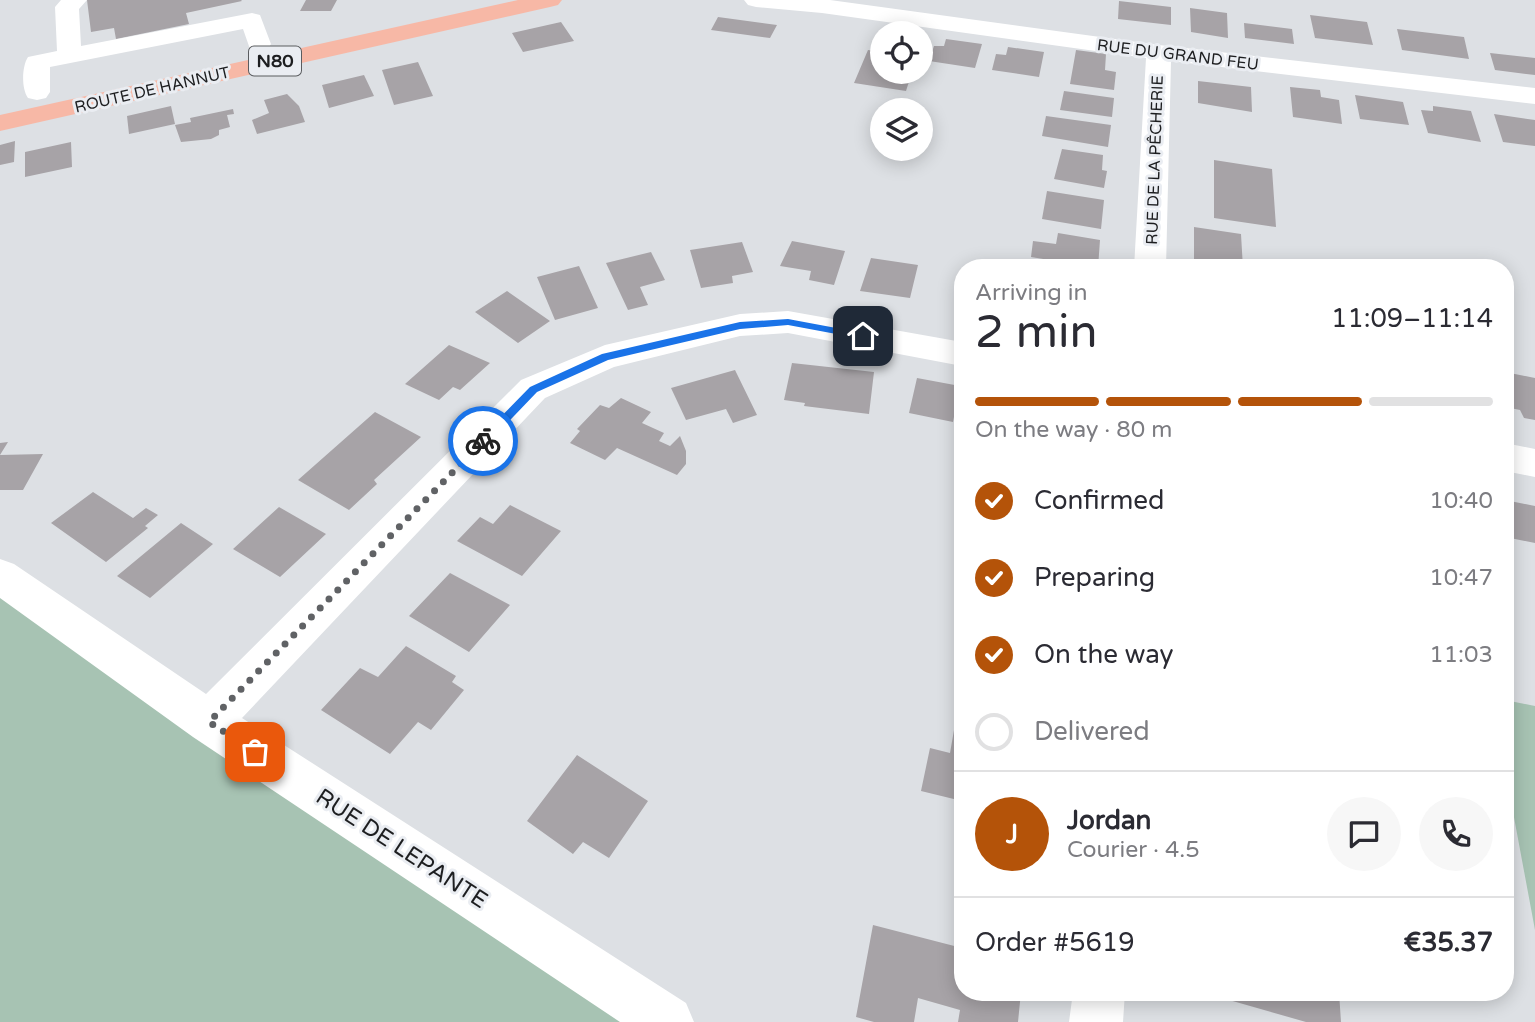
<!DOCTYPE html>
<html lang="en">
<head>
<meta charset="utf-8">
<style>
  :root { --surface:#fff; --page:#f7f7f7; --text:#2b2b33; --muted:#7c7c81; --line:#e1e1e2; --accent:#b45309 }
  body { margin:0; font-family:"Varela Round",sans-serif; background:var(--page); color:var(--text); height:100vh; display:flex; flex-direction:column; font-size:26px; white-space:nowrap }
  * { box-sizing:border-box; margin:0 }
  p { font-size:23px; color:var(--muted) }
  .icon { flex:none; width:38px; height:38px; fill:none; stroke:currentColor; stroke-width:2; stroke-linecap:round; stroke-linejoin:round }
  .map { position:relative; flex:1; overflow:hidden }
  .details { position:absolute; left:954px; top:259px; width:560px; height:742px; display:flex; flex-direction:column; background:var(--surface); border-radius:28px; box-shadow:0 4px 18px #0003 }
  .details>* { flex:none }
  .buttons { position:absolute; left:870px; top:21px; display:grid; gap:14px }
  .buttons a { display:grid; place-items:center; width:63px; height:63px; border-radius:50%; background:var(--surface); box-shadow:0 4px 18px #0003; font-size:35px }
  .pin { position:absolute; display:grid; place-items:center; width:60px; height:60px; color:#fff; margin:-30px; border-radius:14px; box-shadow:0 4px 10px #0006 }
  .courier { position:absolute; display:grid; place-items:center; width:70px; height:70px; margin:-35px; border:5px solid #1a73e8; border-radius:50%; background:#fff; color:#222; box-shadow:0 2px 9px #0007 }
  .headline em { font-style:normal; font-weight:600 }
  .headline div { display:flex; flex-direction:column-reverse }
  .headline { display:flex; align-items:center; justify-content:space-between; height:119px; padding:0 21px }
  h1 { font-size:46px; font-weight:600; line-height:52px }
  .bar { display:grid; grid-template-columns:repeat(4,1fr); gap:10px 7px; align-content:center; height:84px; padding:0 21px }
  .bar i { height:9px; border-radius:5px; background:var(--line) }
  .bar .current { background:var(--accent) }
  .bar p { grid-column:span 4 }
  .line { display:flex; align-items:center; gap:18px; padding:0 21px; border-top:2px solid var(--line) }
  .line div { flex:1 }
  .round { display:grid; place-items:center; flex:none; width:74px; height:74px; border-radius:37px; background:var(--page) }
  ol { padding:0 21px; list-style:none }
  li { display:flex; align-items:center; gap:21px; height:77px }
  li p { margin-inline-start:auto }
  li .icon { padding:7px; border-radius:50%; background:var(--accent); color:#fff; stroke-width:4 }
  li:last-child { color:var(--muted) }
  li i { width:38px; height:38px; border:4px solid var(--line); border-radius:50% }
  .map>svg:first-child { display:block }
  .green { fill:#a7c3b3 }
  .building { fill:#a7a3a7 }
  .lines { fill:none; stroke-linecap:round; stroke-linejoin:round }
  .minor { fill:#fff; fill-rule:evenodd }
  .major { fill:#f7b8a6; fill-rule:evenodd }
  .route { fill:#1a73e8 }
  .done { stroke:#606265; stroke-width:7; stroke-dasharray:0 12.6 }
  .labels { text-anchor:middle; stroke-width:6; stroke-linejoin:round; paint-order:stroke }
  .far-street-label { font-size:16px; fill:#1d1e20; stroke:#eaedf2 }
  .shield { fill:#eaedf2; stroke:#5a5c5f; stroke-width:2 }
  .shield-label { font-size:18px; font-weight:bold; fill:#1d1e20 }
  .near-street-label { font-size:23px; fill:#1d1e20; stroke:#eaedf2 }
</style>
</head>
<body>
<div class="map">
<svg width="1535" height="1022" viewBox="0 0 1535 1022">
  <rect width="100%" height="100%" fill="#dde0e4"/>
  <path class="green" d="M0,592L628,1022H0Z
    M1505,700L1535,706V930L1505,769Z"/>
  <path class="building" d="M87,0H241L242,1L186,13L189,24L116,39L114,28L91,32Z
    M306,0H337L331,11H300Z
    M1119,1L1171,7V25L1118,19Z
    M1190,8L1227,13L1228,38L1191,32Z
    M1310,15L1367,22L1373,45L1315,38Z
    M718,17L777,25L770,38L711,30Z
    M561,22L574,41L523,52L512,33Z
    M1244,23L1292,29L1294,44L1245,38Z
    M1397,29L1464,37L1469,59L1402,50Z
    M946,39L982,44L975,68L929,61L934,46H944Z
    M1008,47L1044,52L1039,77L992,70L996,54L1006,55Z
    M868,50L882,52V72H912L906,91L854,83Z
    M1076,50L1106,54L1105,70L1116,72L1114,90L1070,84Z
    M1490,53L1535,58V75L1495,70Z
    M418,62L433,96L394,105L382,70Z
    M364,75L374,96L329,108L322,85Z
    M1198,81L1251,87L1252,112L1198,103Z
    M1290,87L1320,90L1321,97L1339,100L1342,124L1293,117Z
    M1064,91L1114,98L1112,117L1060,110Z
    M287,94L299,106L305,122L257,134L252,120L269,113L264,100Z
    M1355,95L1403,102L1409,125L1360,119Z
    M171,106L175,124L129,134L127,116Z
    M1433,106L1471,111L1481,142L1428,133L1421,110L1433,111Z
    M233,109L234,114L227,115L230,127L219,130V135L211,139L181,142L175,125L191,122L190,118Z
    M1494,114L1535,120V146L1503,142Z
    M1046,116L1111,125L1108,147L1042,136Z
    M15,141L14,162L0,165V145Z
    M71,142L72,167L25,177V152Z
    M1062,149L1103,155L1102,170L1107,171L1104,188L1054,179Z
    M1214,160L1272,169L1276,227L1214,218Z
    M1047,191L1104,200L1101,229L1042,219Z
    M1194,227L1241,234L1243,268L1194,265Z
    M1058,233L1100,240L1098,268L1031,257L1033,241L1056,244Z
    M792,241L845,251L834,285L809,280L811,271L780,266Z
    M742,242L753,272L732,276L733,283L701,288L690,250Z
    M651,252L665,280L640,287L648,305L628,310L606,263Z
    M871,258L918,265L910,298L860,291Z
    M579,266L598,308L555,320L537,277Z
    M507,291L550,321L518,343L475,312Z
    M449,345L490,363L460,390L453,387L439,400L405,384Z
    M792,363L874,372L869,414L804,406L805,403L784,400Z
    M735,370L757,415L733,423L726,409L686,420L671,388Z
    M1505,372L1535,378V420L1524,418L1520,410L1505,407Z
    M917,378L960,386L953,422L909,413Z
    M621,398L651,412L642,423L664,433L659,441L670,446L680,436L686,451V464L677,475L617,448L605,460L570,443L580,431L577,429L600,405L609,408Z
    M375,412L421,437L374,480L377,484L349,510L298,480Z
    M8,442L0,455L43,454L23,490H0V443Z
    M93,492L133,518L146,508L158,515L145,526L148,528L106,562L51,523Z
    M1505,500L1535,506V543L1505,537Z
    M510,505L561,531L522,576L457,541L480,517L493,524Z
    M279,507L326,534L280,577L233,549Z
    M181,523L213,544L150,598L117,576Z
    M450,573L510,605L469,652L409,616Z
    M406,646L456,676L452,682L464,690L431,730L418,722L390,754L321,710L360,668L378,677Z
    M961,690H962V801L921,791L930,748L950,753Z
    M577,755L648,801L609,858L583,842L573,854L527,821Z
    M873,925L962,948V992H1021L1018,1022H958L960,1010L918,998L914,1022H874L856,1017Z
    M1201,992H1339L1341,1022H1306Z"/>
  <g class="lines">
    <path class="minor" d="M61,0H87L79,9L81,46L252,13L260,15L271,44L268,49L259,51L250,49L243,29L50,67V92L46,98L37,100L28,98C21,88 22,66 28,57L57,51L55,7Z
      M744,0H830L1159,45L1535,88V104L1171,61L1166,268H1134L1146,58L822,13L756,7L748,5Z
      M788,311L962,342V366L788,333L740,336L614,367L545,398L242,718L686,1003L694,1022H620L193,737L0,598V559L14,564L206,694L521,380L605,345L740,314Z
      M1505,443L1535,449V477L1505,471Z
      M1073,992H1125L1123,1022H1069Z"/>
    <path class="major" d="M518,0H562L558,5L550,7L0,131V115Z"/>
  </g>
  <path class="route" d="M788,319L863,333L868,336L863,339L788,325L740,329L608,360L537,392L487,444L483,445L477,441L530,387L602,354L740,322Z"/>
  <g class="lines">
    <path class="done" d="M255,752L209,722L483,441"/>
  </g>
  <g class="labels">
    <g class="far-street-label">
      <text transform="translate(1178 54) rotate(7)" y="6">RUE DU GRAND FEU</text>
      <text transform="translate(152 89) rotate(-13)" y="6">ROUTE DE HANNUT</text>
      <text transform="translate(1154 160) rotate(-88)" y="6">RUE DE LA PÊCHERIE</text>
    </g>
    <rect class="shield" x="249" y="46.5" width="52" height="29" rx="5"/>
    <g class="shield-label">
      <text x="275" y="67">N80</text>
    </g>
    <g class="near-street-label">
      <text transform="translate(402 848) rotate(33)" y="8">RUE DE LEPANTE</text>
    </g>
  </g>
</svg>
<div class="buttons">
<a><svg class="icon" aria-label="locate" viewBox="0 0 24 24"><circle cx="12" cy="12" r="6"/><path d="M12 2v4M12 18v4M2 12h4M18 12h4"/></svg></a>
<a><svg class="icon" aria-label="layers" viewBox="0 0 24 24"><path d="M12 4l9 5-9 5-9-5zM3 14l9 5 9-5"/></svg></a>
</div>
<div class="pin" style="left:255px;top:752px;background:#ea580c"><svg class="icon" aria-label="bag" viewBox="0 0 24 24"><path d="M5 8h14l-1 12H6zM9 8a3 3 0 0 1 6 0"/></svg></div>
<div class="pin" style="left:863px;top:336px;background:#1f2937"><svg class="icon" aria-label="home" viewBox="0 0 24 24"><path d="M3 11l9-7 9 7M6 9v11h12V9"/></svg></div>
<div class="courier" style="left:483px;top:441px"><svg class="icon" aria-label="bike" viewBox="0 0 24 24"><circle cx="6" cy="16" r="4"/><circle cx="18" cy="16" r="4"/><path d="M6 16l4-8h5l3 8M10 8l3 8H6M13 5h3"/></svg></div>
<section class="details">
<div class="headline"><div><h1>2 min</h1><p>Arriving in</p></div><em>11:09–11:14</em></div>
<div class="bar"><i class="current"></i><i class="current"></i><i class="current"></i><i></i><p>On the way · 80 m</p></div>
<ol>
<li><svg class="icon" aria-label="check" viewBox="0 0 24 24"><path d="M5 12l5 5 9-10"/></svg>Confirmed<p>10:40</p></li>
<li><svg class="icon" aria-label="check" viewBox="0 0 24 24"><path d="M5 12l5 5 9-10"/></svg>Preparing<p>10:47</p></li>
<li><svg class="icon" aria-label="check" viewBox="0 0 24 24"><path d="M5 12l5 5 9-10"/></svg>On the way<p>11:03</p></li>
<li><i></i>Delivered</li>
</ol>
<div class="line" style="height:126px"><b class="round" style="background:var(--accent);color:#fff">J</b><div><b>Jordan</b><p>Courier · 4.5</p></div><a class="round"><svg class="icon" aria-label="chat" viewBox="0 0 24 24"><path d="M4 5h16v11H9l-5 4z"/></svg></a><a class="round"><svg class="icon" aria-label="phone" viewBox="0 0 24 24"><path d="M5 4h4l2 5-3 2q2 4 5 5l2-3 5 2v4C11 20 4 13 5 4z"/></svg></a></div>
<div class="line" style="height:91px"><div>Order #5619</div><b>€35.37</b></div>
</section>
</div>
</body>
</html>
